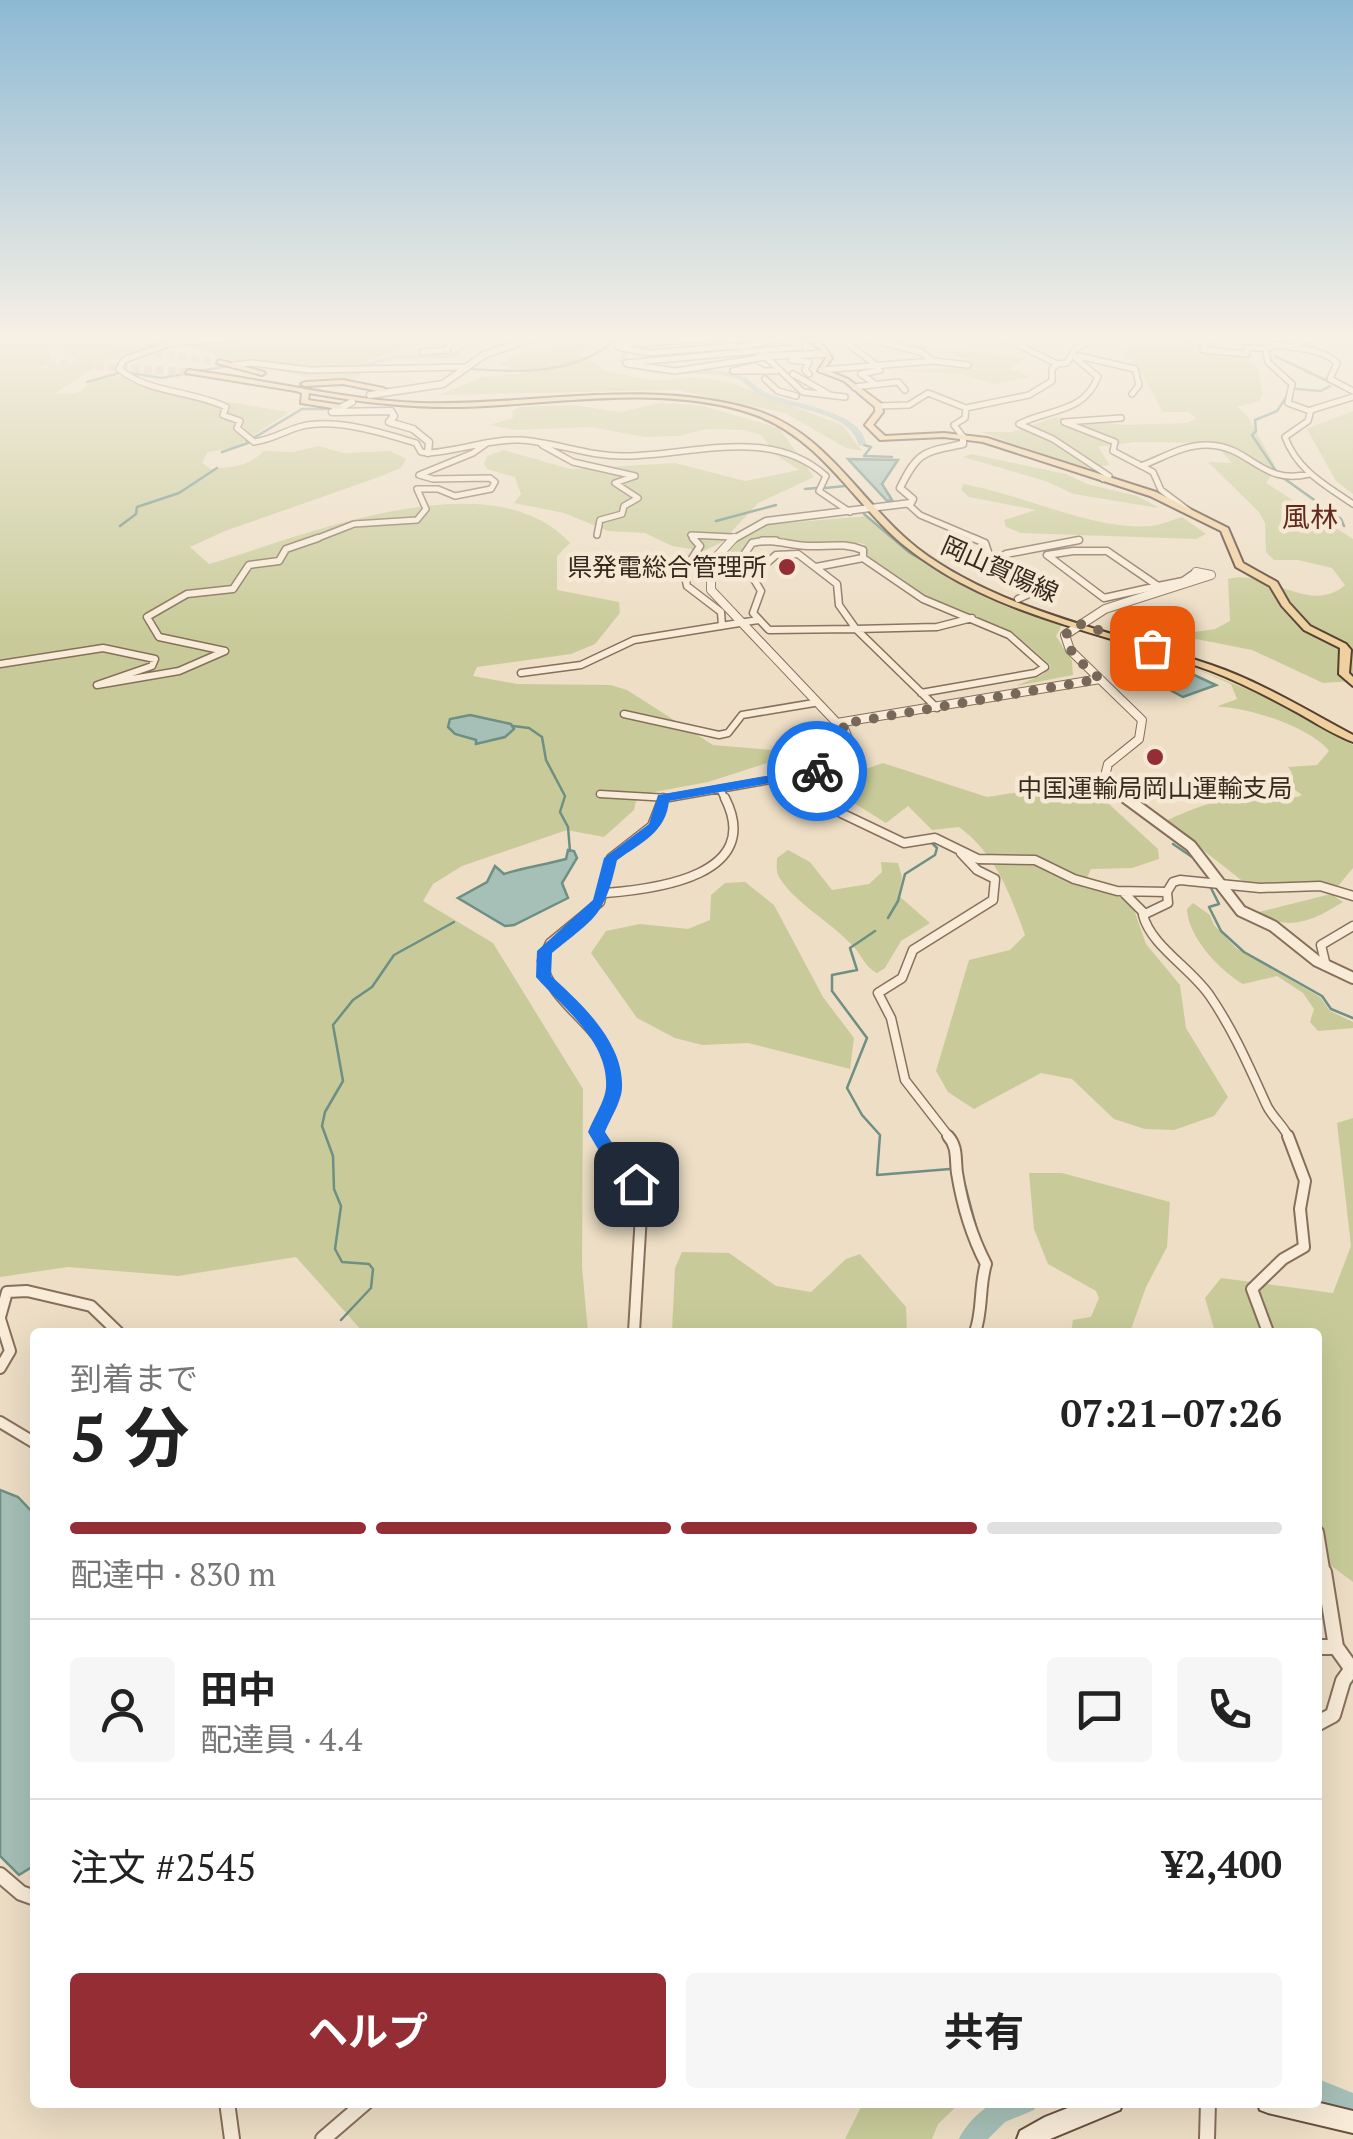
<!DOCTYPE html>
<html lang="ja">
<head>
<meta charset="utf-8">
<style>
  :root { --surface:#fff; --page:#f6f6f6; --text:#222; --muted:#767676; --line:#e0e0e0; --accent:#952d35 }
  body { margin:0; font-family:"PT Serif","Noto Sans JP",serif; background:var(--page); color:var(--text); height:100vh; display:flex; flex-direction:column; font-size:38px; white-space:nowrap }
  * { box-sizing:border-box; margin:0 }
  p { font-size:32px; color:var(--muted) }
  .icon { flex:none; width:55px; height:55px; fill:none; stroke:currentColor; stroke-width:2; stroke-linecap:round; stroke-linejoin:round }
  .map { position:relative; flex:1; overflow:hidden }
  .details { position:absolute; left:30px; top:1328px; width:1292px; height:780px; display:flex; flex-direction:column; background:var(--surface); border-radius:10px; box-shadow:0 10px 40px #0002 }
  .details>* { flex:none }
  .pin { position:absolute; display:grid; place-items:center; width:85px; height:85px; color:#fff; margin:-42px; border-radius:20px; box-shadow:0 5px 15px #0006 }
  .courier { position:absolute; display:grid; place-items:center; width:100px; height:100px; margin:-50px; border:8px solid #1a73e8; border-radius:50%; background:#fff; color:#222; box-shadow:0 2px 12px #0007 }
  .headline em { font-style:normal; font-weight:700 }
  .headline div { display:flex; flex-direction:column-reverse }
  .headline { display:flex; align-items:center; justify-content:space-between; height:170px; padding:0 40px }
  h1 { font-size:65px; font-weight:700; line-height:75px }
  .bar { display:grid; grid-template-columns:repeat(4,1fr); gap:15px 10px; align-content:center; height:120px; padding:0 40px }
  .bar i { height:12px; border-radius:8px; background:var(--line) }
  .bar .active { background:var(--accent) }
  .bar p { grid-column:span 4 }
  .line { display:flex; align-items:center; gap:25px; padding:0 40px; border-top:2px solid var(--line) }
  .line div { flex:1 }
  .round { display:grid; place-items:center; flex:none; width:105px; height:105px; border-radius:10px; background:var(--page) }
  .cta { display:flex; gap:20px; margin-top:auto; padding:20px 40px }
  .cta a { flex:1; height:115px; border-radius:10px; background:var(--accent); color:#fff; font-size:40px; font-weight:700; line-height:115px; text-align:center }
  .cta a+a { background:var(--page); color:var(--text) }
  .map>svg:first-child { display:block }
  .green { fill:#c8cb99; fill-rule:evenodd }
  .water { fill:#a6c0b7; stroke:#6d8f84; stroke-width:2.5 }
  .lines { fill:none; stroke-linecap:round; stroke-linejoin:round }
  .stream { stroke:#6d8f84; stroke-width:2.5 }
  .river { fill:#a6c0b7; fill-rule:evenodd }
  .primary-tunnel { stroke:#c9baa4; stroke-width:8; stroke-dasharray:8 4; stroke-linecap:butt }
  .minor-far4-casing { stroke:#87705b; stroke-width:8 }
  .minor-far3-casing { stroke:#87705b; stroke-width:9 }
  .minor-far2-casing { stroke:#87705b; stroke-width:11 }
  .minor-far1-casing { stroke:#87705b; stroke-width:14 }
  .minor-casing { stroke:#87705b; stroke-width:18 }
  .tertiary-far2-casing { stroke:#87705b; stroke-width:9 }
  .tertiary-far1-casing { stroke:#87705b; stroke-width:10 }
  .tertiary-casing { stroke:#87705b; stroke-width:14 }
  .secondary-casing { stroke:#69513f; stroke-width:4 }
  .primary-casing { stroke:#553f2f; stroke-width:4 }
  .minor-far4 { stroke:#f8ecd8; stroke-width:5 }
  .minor-far3 { stroke:#f8ecd8; stroke-width:6 }
  .minor-far2 { stroke:#f8ecd8; stroke-width:8 }
  .minor-far1 { stroke:#f8ecd8; stroke-width:10 }
  .minor { stroke:#f8ecd8; stroke-width:14 }
  .tertiary-far2 { stroke:#f8ecd8; stroke-width:6 }
  .tertiary-far1 { stroke:#f8ecd8; stroke-width:8 }
  .tertiary { stroke:#f8ecd8; stroke-width:10 }
  .secondary { fill:#f8ecd8; fill-rule:evenodd }
  .primary { fill:#efd09e; fill-rule:evenodd }
  .route { fill:#1a73e8 }
  .done { stroke:#776859; stroke-width:10; stroke-dasharray:0 18 }
  .poi-dot { fill:#952d35; stroke:#f5e9d4; stroke-width:4 }
  .labels { text-anchor:middle; stroke-width:9; stroke-linejoin:round; paint-order:stroke }
  .far-poi-label { font-size:25px; fill:#38291f; stroke:#f5e9d4; text-anchor:end }
  .far-street-label { font-size:25px; fill:#38291f; stroke:#f5e9d4 }
  .far-neighbourhood-label { font-size:28px; fill:#63291f; stroke:#f5e9d4 }
</style>
</head>
<body>
<div class="map">
<svg width="1353" height="2139" viewBox="0 0 1353 2139">
  <rect width="100%" height="100%" fill="#eddec5"/>
  <path class="green" d="M0,338H52L48,364L36,370L78,361L58,346L64,342L61,338H195L104,361L54,394L77,393L94,380L122,376L131,383L151,389L289,412L236,447L208,452L202,463L211,469C230,467 250,467 263,451L293,452L319,446L343,453L390,451L406,459L401,468L379,477L225,531L190,547L209,564C302,537 491,456 570,543L557,556V590L619,602L620,613L595,644L571,654L477,667L473,676L517,684L611,685L627,690L713,745L772,750L786,757L708,782L649,793L636,801L634,810L604,837L567,830L462,866L433,884L423,901L493,943L583,1089L582,1267L588,1332H363L296,1257L178,1276L68,1267L0,1277ZM470,715L511,724L477,742L455,734L448,727L457,718Z
    M216,338H402L398,351L367,361L358,379L306,377L200,352L190,346Z
    M591,338L589,345L577,356L594,361L604,371L654,381L694,377L731,383L842,425L862,451L846,448L785,413L677,390L439,395L482,377L526,373L499,364L523,352Z
    M1130,338H1217L1219,348L1256,364L1263,394L1259,401L1237,407L1247,415L1274,464L1275,470L1266,483L1353,539V681L1323,683L1252,650L1186,637L1188,633L1215,629L1230,621L1228,579C1266,568 1310,616 1345,585L1332,568L1298,560H1274L1266,552L1265,523L1259,512L1208,462L1232,463L1214,443L1135,442L1098,447L1110,465L1081,468L981,432H1012L1056,417L1123,425L1188,423L1196,418L1188,412H1163L1140,370L1123,353L1133,342Z
    M888,341L1025,358L1010,369L1030,377L994,384L960,374L901,371L968,367L972,360Z
    M660,403L700,405L779,428L814,477L758,503L722,542L704,551L672,546L645,533L608,531L564,513L514,503L521,494L515,477L487,469L484,464L487,456L504,450L570,469L675,463L745,481L799,470L776,455L761,435L744,430L706,429L678,436L645,437L591,427L517,430L489,425L513,418L512,411L520,407L574,405L620,412Z
    M1353,411V494L1336,481L1307,429Z
    M971,454L1066,474L1087,484L1137,496L1159,508L1074,494L1045,481L963,457Z
    M963,484C1021,494 1095,531 1151,526C1161,525 1172,520 1182,517L1206,534L1196,539L1021,533L1006,527L1004,520L1036,510L969,497L961,490Z
    M868,516C920,573 991,600 1063,623L1056,636L1072,661L1073,675L1016,686L1042,675L1051,666L1015,634L924,596L869,558L864,544C844,541 827,545 807,544C786,543 772,538 751,541L740,560L729,550L740,536L763,525Z
    M1166,656L1271,699L1353,745V868L1338,886L1316,882L1245,883L1166,821C1194,807 1231,795 1262,794C1276,794 1290,801 1302,795L1290,786L1269,782L1292,773L1288,767L1317,765L1329,751C1311,728 1251,708 1221,707L1218,706L1237,699L1231,684Z
    M883,763L987,797L1026,791L1075,773L1158,849L1159,859L1132,868L1091,869L1083,887L1126,899L1133,907L1146,944L1180,985L1186,1028L1228,1097L1214,1116L1174,1130L1145,1129L1114,1119L1072,1079L1041,1073L974,1109L948,1092L936,1071L969,960L1010,950L1025,935C1010,894 996,854 959,827L932,830L908,806L886,823L854,803L853,780L857,772Z
    M788,850L810,862L832,890L869,884L882,872L881,862L898,863L902,877L899,896L930,923L901,941L885,968L877,973C864,967 862,954 851,944C830,922 797,904 781,880C775,872 777,867 777,858Z
    M745,882L774,905L823,997L854,1038L850,1069L748,1043L702,1045L675,1038L637,1018L591,953L606,931L640,924L688,929L710,920L711,895L725,883Z
    M1331,894L1343,902C1312,921 1290,932 1255,913Z
    M1193,903L1210,915L1214,925L1236,948L1320,997L1330,1011L1353,1022V1028L1318,1031L1310,1022L1314,1009L1303,993L1277,976L1243,984C1219,970 1188,937 1187,909Z
    M1353,1118V1582L1318,1556V1332H1215L1205,1298L1221,1278L1333,1293L1351,1246L1337,1123Z
    M1029,1173H1062L1170,1202L1167,1247L1146,1287L1130,1332H1071L1073,1320L1091,1317L1099,1298L1096,1291L1048,1264L1034,1229Z
    M682,1252L729,1253L776,1286L811,1292L846,1259L860,1254L906,1307L907,1332H672L675,1268Z
    M863,2103V2102L960,2103L938,2124L932,2139H845Z"/>
  <path class="water" d="M848,459L898,460L882,484L892,500L887,501Z
    M1179,668L1216,685L1183,697L1148,678Z
    M470,715L511,724L514,729L505,737L476,744V740L455,734L448,727L450,719Z
    M568,850L574,851L577,858L562,883L568,898L514,925L505,926L458,898L487,882L495,866L504,874C526,867 544,865 566,859Z
    M0,1490L18,1497L35,1515V1865L19,1875L0,1856Z"/>
  <g class="lines">
    <path class="stream" d="M1303,345L1316,338
      M1275,356L1342,388
      M279,369L307,373
      M471,369C522,373 578,374 618,338
      M199,371L229,366
      M125,372L161,378L185,374
      M87,382L119,373
      M1296,389L1321,391L1330,386
      M252,439L302,409H331
      M864,445L871,447L864,456L892,457
      M222,452L248,443L246,440
      M1276,471L1252,435L1256,431L1255,420L1277,411L1287,396
      M1282,477L1341,519L1344,526
      M825,488L845,486
      M805,489L816,488
      M864,514L910,553L967,586
      M716,521L776,505
      M120,526L136,514L137,507L179,493L217,468
      M513,726L529,728L542,737L546,760L565,796L560,812L568,827L570,851
      M1173,844L1195,859
      M1210,886L1219,904L1209,907L1221,931L1244,952L1322,996L1331,1009L1353,1018
      M888,918L898,901L905,874L935,855L937,848L930,841
      M875,931L850,948L857,970L832,975V991L867,1038L847,1088L862,1115L880,1135L877,1175L950,1169
      M962,1174L978,1234
      M987,1255L991,1264L988,1275
      M341,1320L371,1288L373,1269L369,1264L342,1262L335,1249L341,1206L334,1189L333,1156L322,1126L325,1112L343,1081L333,1025L353,1000L372,987L394,955L454,922
      M980,1332L986,1302"/>
    <path class="river" d="M485,338H499L475,344L452,358L394,359L348,371L345,369L394,355L450,354L471,341Z
      M630,338H654L635,340L628,348L627,361C661,377 699,364 734,373C749,377 755,387 767,393C793,405 862,410 866,444L859,446C851,409 788,411 760,395C746,387 747,380 727,376C691,369 651,382 620,362L622,348Z
      M1318,2079L1353,2093V2117L1317,2102Z
      M996,2102H1038L1034,2110L1005,2122L988,2139H959C965,2125 982,2108 996,2102Z"/>
    <path class="primary-tunnel" d="M0,342L100,345L219,362
      M0,360L188,372"/>
    <defs>
      <path id="minor-far4" d="M237,338L171,343L124,360L119,369C150,394 191,390 226,407L223,415L240,421L237,428L254,442C274,439 282,432 299,427C335,417 382,433 416,443L421,452L428,453C459,451 489,439 520,440C556,442 589,457 626,456C693,455 771,426 826,476L819,491L850,512
        M623,338L618,347L648,353L736,346
        M841,338L876,365
        M996,338L1009,340L1057,364
        M1188,338L1205,344L1203,350L1247,354V348H1265L1268,362L1292,384L1288,403L1310,411
        M1253,338C1279,351 1317,343 1337,363L1330,379L1353,391
        M807,339L823,338
        M726,341L742,338
        M618,345L719,338
        M1294,345L1312,338
        M740,347L785,338
        M422,352L447,350L451,339
        M1072,355L1098,377C1083,414 1050,408 1019,424L1053,439L1109,476L1103,479
        M1079,356L1135,369L1139,385L1132,394
        M767,358L803,392L845,397
        M791,360L809,362L805,370L809,374
        M933,361L968,365
        M626,363L800,347L784,338
        M628,364L675,371L760,358
        M1057,364L1067,363L1075,349L1095,338
        M233,365L252,363L310,370L466,367
        M762,370L754,366L733,371H776
        M821,370L933,361L921,352L865,338
        M793,374L830,395
        M765,379L778,391L796,396
        M875,384L861,374L880,370
        M854,387L898,382L905,390
        M1353,397L1311,410L1308,421L1285,437C1297,470 1325,485 1353,504
        M879,406L909,405L928,393L966,408L1029,395L1052,381V369L1057,364
        M1121,418L1064,422L1115,442L1113,451L1153,472L1161,490L1189,511
        M963,437L954,425L965,418L966,408
        M542,445L573,462L635,476
        M1141,466C1163,458 1184,444 1208,445C1251,446 1261,486 1309,474
        M908,504L920,515L979,540
        M597,535L600,520L622,514L624,506L638,498L615,483L635,476
        M313,540L354,524L417,520L426,509L417,489H438L455,496L491,489L495,482L490,478L433,479L419,475L473,453L487,443
        M695,540L691,535L732,537
        M762,540H776"/>
      <path id="minor-far3" d="M693,538L700,546L684,571L687,586L721,612L722,626
        M973,538L985,543L992,564L1037,583L1038,590L1018,599
        M1073,551H1107L1158,586L1104,598L1047,555Z
        M798,554L837,584L839,605L856,629L769,630L753,613L761,591L752,576L776,555Z
        M711,563L739,562L752,543C773,538 787,545 808,546C829,547 843,542 863,550V558L923,599L1009,635L1045,667L1035,673L921,693
        M999,566V559L1006,554L1079,540
        M816,567L863,558
        M1158,586L1183,581L1196,572
        M856,629L937,708
        M856,629L937,627L972,618
        M0,664L103,648L155,659L152,666L97,685L179,671L225,651L159,637L147,617L187,594L233,589L249,565L279,561L286,549L318,538
        M521,673L581,665L634,640L758,620
        M624,714L719,735L728,733L742,715L814,703
        M779,778L792,788L829,793L834,801
        M720,789L726,801
        M600,794L669,798L827,770"/>
      <path id="minor-far2" d="M832,798L841,813L904,843L935,838L978,859L1035,860L1074,879L1117,891L1167,892
        M1123,892L1145,914
        M605,893C658,889 764,875 725,798
        M1326,966L1321,945L1353,926
        M600,1138L597,1132C603,1118 612,1103 614,1088C620,1031 551,1011 542,961L550,943L600,902L611,858L652,826L663,798
        M950,1138L905,1080L891,1018L878,993L902,978L913,950L993,900L995,879L977,870L961,853
        M1289,1138C1284,1126 1273,1118 1267,1106C1250,1069 1234,1031 1210,996C1191,968 1151,946 1143,915L1168,903L1167,892L1173,882L1180,880L1260,888L1320,886L1353,896"/>
      <path id="minor-far1" d="M599,1136L642,1198L634,1332
        M948,1136C958,1147 955,1159 957,1173C962,1204 972,1237 986,1264C979,1286 983,1311 975,1332
        M0,1317L7,1292L27,1291L91,1306L118,1332
        M0,1319L10,1351L0,1368
        M1268,1332L1252,1289L1283,1259L1304,1247L1300,1209L1305,1181L1288,1136
        M0,1422L35,1443
        M1318,1532L1325,1575"/>
      <path id="minor" d="M1324,1572L1336,1647L1351,1668
        M1318,1647H1336
        M1318,1723L1333,1715L1343,1681L1353,1667
        M0,1875L21,1893L35,1898
        M227,2102L232,2139
        M323,2139L366,2102
        M1207,2139L1208,2102"/>
      <path id="tertiary-far2" d="M1265,348L1271,347
        M762,356L769,357H759Z
        M768,356L823,354
        M370,395L443,384L484,355L532,338
        M352,402L332,412L391,411L394,416L389,422L413,429L429,442L428,453
        M732,540L766,521L911,503L913,499L900,488C918,451 924,452 963,444V437"/>
      <path id="tertiary-far1" d="M734,538L711,563V590L837,723L1100,679
        M827,770L855,755L842,724
        M1129,801L1105,776L1108,764L1139,739L1142,720L1070,650L1065,635L1105,609L1211,575L1196,572"/>
      <path id="tertiary" d="M1126,798L1191,846L1241,911L1273,926L1317,961L1353,978"/>
      <path id="secondary" d="M1083,2102H1123L1120,2110L1050,2139H1017L1020,2131L1045,2117Z
        M1257,2102H1316L1353,2111V2133L1268,2113L1260,2110Z"/>
      <path id="primary" d="M804,338C818,338 825,347 832,358L824,369L848,379L882,404L883,412L873,425L885,436L944,433L987,438L1156,492L1228,528L1243,563L1277,582L1289,603L1310,626L1346,644L1351,650L1349,673L1353,677V686L1339,674L1340,648L1304,630L1282,606L1270,586L1236,567L1221,531L1150,496L983,442L944,437L880,440L865,425L875,412V407L844,381L818,371L826,358L819,348Z
        M219,360L264,372L265,373L262,375L217,363Z
        M188,370C265,379 342,400 420,403C530,406 642,378 751,409C826,430 860,503 917,548C999,611 1115,631 1211,665C1261,682 1306,710 1353,735V742C1335,735 1317,724 1300,714C1271,698 1242,683 1211,671C1123,638 1024,622 942,572C923,560 904,547 888,531C845,488 813,435 753,414C664,383 552,405 460,407C409,408 359,402 309,393L308,400L341,405L342,407L338,409L301,403L302,393L296,391L186,373Z
        M343,380L383,388L387,390L383,392L343,384L305,386L301,384L305,382Z"/>
    </defs>
    <use href="#minor-far4" class="minor-far4-casing"/>
    <use href="#minor-far3" class="minor-far3-casing"/>
    <use href="#minor-far2" class="minor-far2-casing"/>
    <use href="#minor-far1" class="minor-far1-casing"/>
    <use href="#minor" class="minor-casing"/>
    <use href="#tertiary-far2" class="tertiary-far2-casing"/>
    <use href="#tertiary-far1" class="tertiary-far1-casing"/>
    <use href="#tertiary" class="tertiary-casing"/>
    <use href="#secondary" class="secondary-casing"/>
    <use href="#primary" class="primary-casing"/>
    <use href="#minor-far4" class="minor-far4"/>
    <use href="#minor-far3" class="minor-far3"/>
    <use href="#minor-far2" class="minor-far2"/>
    <use href="#minor-far1" class="minor-far1"/>
    <use href="#minor" class="minor"/>
    <use href="#tertiary-far2" class="tertiary-far2"/>
    <use href="#tertiary-far1" class="tertiary-far1"/>
    <use href="#tertiary" class="tertiary"/>
    <use href="#secondary" class="secondary"/>
    <use href="#primary" class="primary"/>
  </g>
  <linearGradient id="sky" x2="0" y2="1"><stop stop-color="#8db9d4"/><stop offset="0.53" stop-color="#f7f0e5"/><stop offset="1" stop-color="#f7f0e5" stop-opacity="0"/></linearGradient>
  <rect width="1353" height="637" fill="url(#sky)"/>
  <path class="route" d="M817,767L822,768V774L669,801C666,832 641,843 617,860C604,917 596,917 552,953L551,976C581,1003 624,1043 622,1087C622,1101 610,1119 605,1132L622,1161L645,1184L643,1188H630L609,1168L588,1132C593,1119 605,1101 606,1088C609,1041 563,1008 536,977L537,951L593,900L604,858L649,824L658,795Z"/>
  <g class="lines">
    <path class="done" d="M817,771L840,766L855,755L842,724L1100,679C1086,666 1064,652 1067,632L1080,624L1152,648"/>
  </g>
  <g class="poi-dot">
    <circle cx="787" cy="567" r="10"/>
    <circle cx="1155" cy="757" r="10"/>
  </g>
  <g class="labels">
    <g class="far-poi-label">
      <text x="767" y="576">県発電総合管理所</text>
      <text x="1155" y="797" text-anchor="middle">中国運輸局岡山運輸支局</text>
    </g>
    <g class="far-street-label">
      <text transform="translate(1000 569) rotate(24)" y="9">岡山賀陽線</text>
    </g>
    <g class="far-neighbourhood-label">
      <text x="1310" y="527">風林</text>
    </g>
  </g>
</svg>
<div class="pin" style="left:1152px;top:648px;background:#ea580c"><svg class="icon" aria-label="bag" viewBox="0 0 24 24"><path d="M5 8h14l-1 12H6zM9 8a3 3 0 0 1 6 0"/></svg></div>
<div class="pin" style="left:636px;top:1184px;background:#1f2937"><svg class="icon" aria-label="home" viewBox="0 0 24 24"><path d="M3 11l9-7 9 7M6 9v11h12V9"/></svg></div>
<div class="courier" style="left:817px;top:771px"><svg class="icon" aria-label="bike" viewBox="0 0 24 24"><circle cx="6" cy="16" r="4"/><circle cx="18" cy="16" r="4"/><path d="M6 16l4-8h5l3 8M10 8l3 8H6M13 5h3"/></svg></div>
<section class="details">
<div class="headline"><div><h1>5 分</h1><p>到着まで</p></div><em>07:21–07:26</em></div>
<div class="bar"><i class="active"></i><i class="active"></i><i class="active"></i><i></i><p>配達中 · 830 m</p></div>
<div class="line" style="height:180px"><a class="round"><svg class="icon" aria-label="person" viewBox="0 0 24 24"><circle cx="12" cy="8" r="4"/><path d="M4 21q1-7 8-7t8 7"/></svg></a><div><b>田中</b><p>配達員 · 4.4</p></div><a class="round"><svg class="icon" aria-label="chat" viewBox="0 0 24 24"><path d="M4 5h16v11H9l-5 4z"/></svg></a><a class="round"><svg class="icon" aria-label="phone" viewBox="0 0 24 24"><path d="M5 4h4l2 5-3 2q2 4 5 5l2-3 5 2v4C11 20 4 13 5 4z"/></svg></a></div>
<div class="line" style="height:130px"><div>注文 #2545</div><b>¥2,400</b></div>
<div class="cta"><a>ヘルプ</a><a>共有</a></div>
</section>
</div>
</body>
</html>
